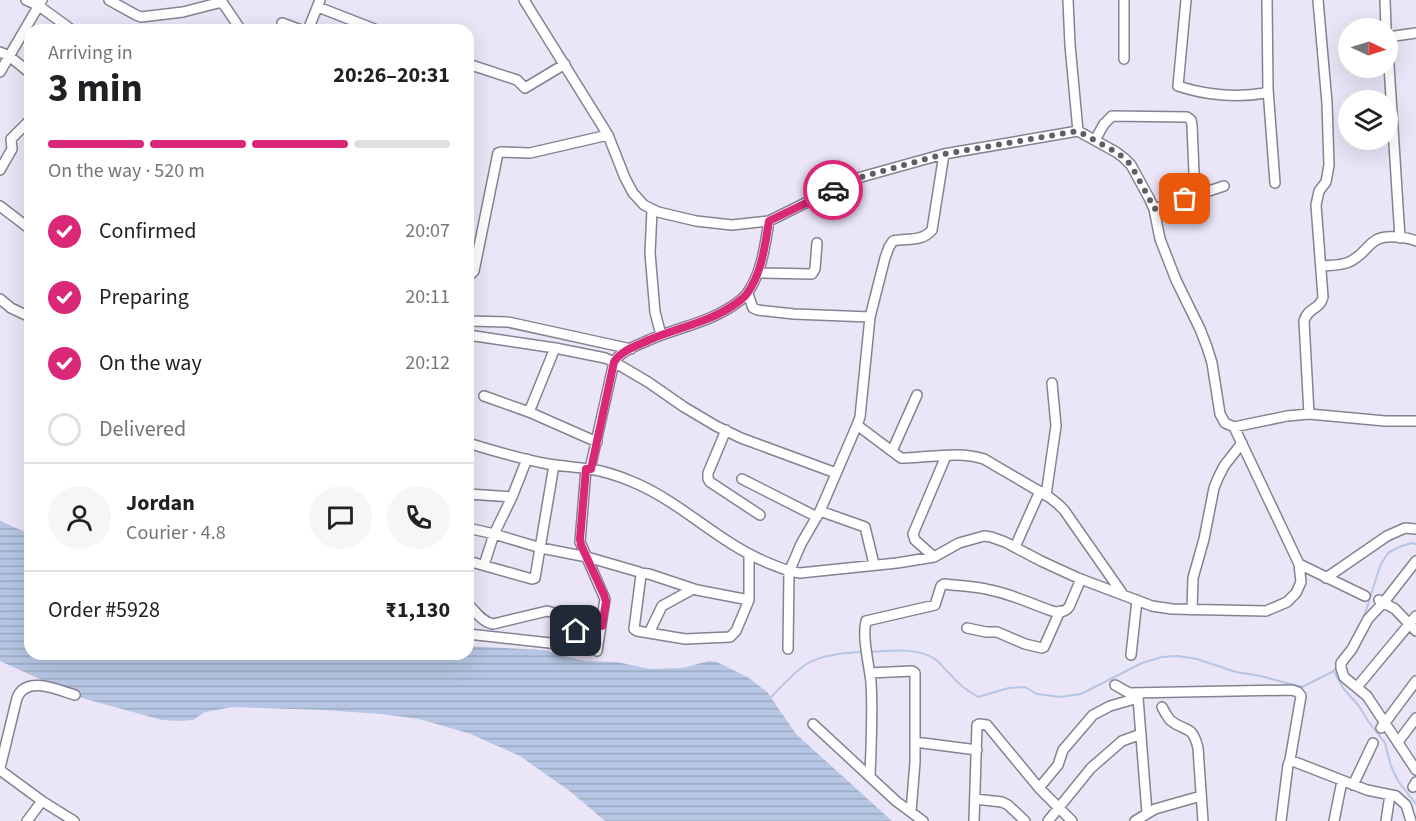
<!DOCTYPE html>
<html lang="en">
<head>
<meta charset="utf-8">
<style>
  :root { --surface:#fff; --page:#f6f6f6; --text:#202124; --muted:#757577; --line:#e0e0e0; --accent:#db2777 }
  body { margin:0; font-family:"Source Sans 3",sans-serif; background:var(--page); color:var(--text); height:100vh; display:flex; flex-direction:column; font-size:22px; white-space:nowrap }
  * { box-sizing:border-box; margin:0 }
  p { font-size:20px; color:var(--muted) }
  .icon { flex:none; width:33px; height:33px; fill:none; stroke:currentColor; stroke-width:2; stroke-linecap:round; stroke-linejoin:round }
  .map { position:relative; flex:1; overflow:hidden }
  .panel { position:absolute; left:24px; top:24px; width:450px; height:636px; display:flex; flex-direction:column; background:var(--surface); border-radius:18px; box-shadow:0 6px 24px #0002 }
  .panel>* { flex:none }
  .needle { width:39px; rotate:94deg }
  .buttons { position:absolute; left:1338px; top:18px; display:grid; gap:12px }
  .buttons a { display:grid; place-items:center; width:60px; height:60px; border-radius:50%; background:var(--surface); box-shadow:0 6px 24px #0002; font-size:30px }
  .pin { position:absolute; display:grid; place-items:center; width:51px; height:51px; color:#fff; margin:-26px; border-radius:12px; box-shadow:0 3px 9px #0006 }
  .courier { position:absolute; display:grid; place-items:center; width:60px; height:60px; margin:-30px; border:4px solid #db2777; border-radius:50%; background:#fff; color:#222; box-shadow:0 2px 8px #0007 }
  .headline em { font-style:normal; font-weight:700 }
  .headline div { display:flex; flex-direction:column-reverse }
  .headline { display:flex; align-items:center; justify-content:space-between; height:102px; padding:0 24px }
  h1 { font-size:39px; font-weight:700; line-height:45px }
  .bar { display:grid; grid-template-columns:repeat(4,1fr); gap:9px 6px; align-content:center; height:72px; padding:0 24px }
  .bar i { height:8px; border-radius:4px; background:var(--line) }
  .bar .selected { background:var(--accent) }
  .bar p { grid-column:span 4 }
  .line { display:flex; align-items:center; gap:15px; padding:0 24px; border-top:2px solid var(--line) }
  .line div { flex:1 }
  .round { display:grid; place-items:center; flex:none; width:63px; height:63px; border-radius:32px; background:var(--page) }
  ol { padding:0 24px; list-style:none }
  li { display:flex; align-items:center; gap:18px; height:66px }
  li p { margin-inline-start:auto }
  li .icon { padding:6px; border-radius:50%; background:var(--accent); color:#fff; stroke-width:4 }
  li:last-child { color:var(--muted) }
  li i { width:33px; height:33px; border:3px solid var(--line); border-radius:50% }
  .map>svg:first-child { display:block }
  .water { fill:url(#water-rules) }
  .lines { fill:none; stroke-linecap:round; stroke-linejoin:round }
  .stream { stroke:#b6c6e4; stroke-width:2 }
  .minor-casing { stroke:#868292; stroke-width:12 }
  .minor { stroke:#fff; stroke-width:9 }
  .done { stroke:#615e68; stroke-width:6; stroke-dasharray:0 10.8 }
  .route { stroke:#db2777; stroke-width:8 }
</style>
</head>
<body>
<div class="map">
<svg width="1416" height="821" viewBox="0 0 1416 821">
  <defs>
    <pattern id="water-rules" width="6" height="5" patternUnits="userSpaceOnUse" patternTransform="scale(1.5)"><rect width="6" height="5" fill="#b6c6e4"/><path d="M0 2.5h6" fill="none" stroke="#9ca9c3"/></pattern>
  </defs>
  <rect width="100%" height="100%" fill="#eae5f7"/>
  <path class="water" d="M0,521L30,534V654H468V646L543,650L584,661L617,662L650,669L682,668L709,661L717,662L749,678L767,692L796,734L892,821H605L571,792L520,756L468,733L419,719L381,714L324,710L233,707L205,712L193,720L180,721L162,720L82,698L0,661Z"/>
  <g class="lines">
    <path class="stream" d="M1364,617L1380,566L1388,553L1399,547L1412,543L1416,544
      M869,652C889,651 918,647 935,659C946,668 954,681 966,689C970,692 974,694 978,697L1009,688L1025,687L1037,694L1060,697L1081,694L1142,663L1162,657L1178,656L1197,659L1236,672L1261,676L1302,687L1334,671L1337,667
      M1334,671L1343,688L1359,706L1368,721L1385,743L1391,766L1398,781L1416,804
      M770,698C782,686 794,672 808,663C824,654 846,653 863,652"/>
    <defs>
      <path id="minor" d="M26,0L39,6L72,30
        M109,0L136,15L141,17L183,12L222,2L241,30
        M524,0L608,135L625,178L633,193L644,205L658,212L696,221L732,225L769,221L854,179L944,154L1078,131
        M1068,0L1070,45L1078,131L1116,152L1124,158L1131,165L1149,198L1154,209L1160,239L1176,280L1200,329L1207,347L1212,363L1220,414L1225,423L1234,427L1287,416L1309,414L1385,421H1416
        M1124,0V59
        M1186,0L1178,86C1205,95 1237,98 1265,93L1268,89L1267,0
        M1385,0L1386,28
        M318,7L377,30
        M282,23L301,30
        M308,30L320,0
        M1388,37L1416,33
        M1388,50L1400,238
        M0,52L9,56L30,73
        M468,64L517,80L525,88L565,64
        M0,72L42,0
        M1268,89L1275,183
        M1095,140L1104,124L1112,116L1187,117L1191,120L1192,125L1194,173L1201,193
        M0,170L12,149L11,139L30,120
        M0,206L30,229
        M1154,209L1224,186
        M652,210L650,253L655,312L661,335
        M1321,266C1330,265 1341,266 1349,262C1371,252 1367,234 1397,237C1404,238 1410,238 1416,241
        M758,273L812,274L815,269L817,243
        M468,277L474,271L498,153L501,152L530,153L608,135
        M748,294L753,308L758,310L794,314L870,317
        M0,299L11,308L30,317
        M468,321L508,322L631,349
        M468,335L555,348L605,358L614,362L648,382L684,407L716,426L741,438L836,473
        M484,396L529,412L597,442
        M529,412L555,348
        M1309,414L1304,321C1308,307 1320,310 1323,297L1316,205L1319,191L1326,182L1329,165L1327,103L1318,0
        M857,425L901,458H906C932,457 960,451 984,459L1049,497L1058,504L1064,510L1122,593
        M726,430L708,473V479L710,482L760,515
        M468,443C494,451 521,459 548,464C561,466 575,467 589,469C604,471 619,476 633,482C681,502 718,542 766,562C778,567 788,572 800,573L897,563L934,557L959,543L984,536L991,537L1005,542L1041,561L1078,578L1152,606L1172,609L1266,611L1287,602L1296,593L1301,582L1299,564L1234,427
        M892,451L917,395
        M586,469L580,542L605,599L597,651
        M590,469L614,362C622,350 636,346 649,340C679,327 712,322 738,302C742,299 746,296 748,292C762,272 765,245 769,221
        M742,479L817,517
        M468,494L512,497
        M1046,495L1056,426L1052,383
        M820,511L865,527L874,564
        M468,528L494,534L541,548L587,557L639,572L641,575L634,629L637,631L685,639L730,637L736,631L749,600V555
        M1015,547L1040,491
        M934,557L915,540L913,534L946,456
        M468,561L532,579L535,578L554,465
        M1416,561L1384,602L1368,619L1352,649L1341,663V668L1344,677L1367,696L1416,770
        M1299,564L1365,596
        M484,565L494,534L512,497L527,459
        M640,573L649,574L697,590L749,600
        M1326,578L1387,536L1405,528L1416,529
        M1379,600L1395,609L1416,631
        M468,604C475,611 482,622 493,624L547,611L601,626
        M1192,610L1193,578L1204,539L1214,488L1218,478L1224,466L1242,443
        M967,628L986,632H997L1025,644L1042,648L1044,647L1060,611
        M649,633L662,606L693,589
        M468,634L568,645L572,643L580,619
        M788,649L789,572L801,544L820,511L857,425L860,417L870,317L885,258L889,247L893,241C907,238 922,242 932,230L944,154
        M1131,655L1137,600
        M870,673L912,671L915,673V762L911,812
        M1115,685L1138,698L1147,813
        M1357,687L1416,616
        M1129,693L1292,690L1298,692L1301,696L1300,702L1290,760
        M1162,707C1164,711 1167,716 1170,720C1185,733 1192,723 1198,748L1203,821
        M813,724L896,801L923,821
        M1381,728L1416,681
        M915,742L977,750
        M1398,742L1416,718
        M0,768L17,698C26,675 58,690 75,695
        M0,770L42,801L74,821
        M870,777C871,745 873,713 871,682C869,664 862,638 866,621L935,605L941,586L944,584C959,586 975,586 990,590C1012,594 1031,604 1052,611C1059,613 1065,612 1069,607L1081,579
        M1353,785L1373,743
        M1413,787L1416,782
        M1039,788L1058,765L1063,750L1093,715L1110,706L1138,698
        M975,799L1002,802L1008,805L1025,821
        M27,821L42,801
        M974,821L977,725L979,724L987,725L1039,788L1072,821
        M1048,821L1091,768L1122,741L1141,734
        M1135,821L1155,809L1201,796
        M1281,821L1288,765L1290,760L1367,790L1396,796L1406,805L1411,821
        M1334,821L1342,781
        M1386,821L1390,795"/>
    </defs>
    <use href="#minor" class="minor-casing"/>
    <use href="#minor" class="minor"/>
  </g>
  <g class="lines">
    <path class="done" d="M833,190L854,179L944,154L1078,131L1116,152L1124,158L1131,165L1149,198L1154,209L1185,199"/>
    <path class="route" d="M576,631L580,619L602,626L606,602L604,595L581,545L580,539L586,469H591L614,362C622,350 636,346 649,340C679,327 712,322 738,302C742,299 746,296 748,292C762,272 765,245 769,221L833,190"/>
  </g>
</svg>
<div class="buttons">
<a><svg class="needle" viewBox="-14 -14 28 28"><path d="M0-13l5 13h-10z" fill="#e53935"/><path d="M0 13l5-13h-10z" fill="#757577"/></svg></a>
<a><svg class="icon" aria-label="layers" viewBox="0 0 24 24"><path d="M12 4l9 5-9 5-9-5zM3 14l9 5 9-5"/></svg></a>
</div>
<div class="pin" style="left:1185px;top:199px;background:#ea580c"><svg class="icon" aria-label="bag" viewBox="0 0 24 24"><path d="M5 8h14l-1 12H6zM9 8a3 3 0 0 1 6 0"/></svg></div>
<div class="pin" style="left:576px;top:631px;background:#1f2937"><svg class="icon" aria-label="home" viewBox="0 0 24 24"><path d="M3 11l9-7 9 7M6 9v11h12V9"/></svg></div>
<div class="courier" style="left:833px;top:190px"><svg class="icon" aria-label="car" viewBox="0 0 24 24"><path d="M5 17H2v-5l4-1 3-4h7l3 4 3 1v5h-3M9 17h6M6 11h13"/><circle cx="7" cy="17" r="2"/><circle cx="17" cy="17" r="2"/></svg></div>
<section class="panel">
<div class="headline"><div><h1>3 min</h1><p>Arriving in</p></div><em>20:26–20:31</em></div>
<div class="bar"><i class="selected"></i><i class="selected"></i><i class="selected"></i><i></i><p>On the way · 520 m</p></div>
<ol>
<li><svg class="icon" aria-label="check" viewBox="0 0 24 24"><path d="M5 12l5 5 9-10"/></svg>Confirmed<p>20:07</p></li>
<li><svg class="icon" aria-label="check" viewBox="0 0 24 24"><path d="M5 12l5 5 9-10"/></svg>Preparing<p>20:11</p></li>
<li><svg class="icon" aria-label="check" viewBox="0 0 24 24"><path d="M5 12l5 5 9-10"/></svg>On the way<p>20:12</p></li>
<li><i></i>Delivered</li>
</ol>
<div class="line" style="height:108px"><a class="round"><svg class="icon" aria-label="person" viewBox="0 0 24 24"><circle cx="12" cy="8" r="4"/><path d="M4 21q1-7 8-7t8 7"/></svg></a><div><b>Jordan</b><p>Courier · 4.8</p></div><a class="round"><svg class="icon" aria-label="chat" viewBox="0 0 24 24"><path d="M4 5h16v11H9l-5 4z"/></svg></a><a class="round"><svg class="icon" aria-label="phone" viewBox="0 0 24 24"><path d="M5 4h4l2 5-3 2q2 4 5 5l2-3 5 2v4C11 20 4 13 5 4z"/></svg></a></div>
<div class="line" style="height:78px"><div>Order #5928</div><b>₹1,130</b></div>
</section>
</div>
</body>
</html>
